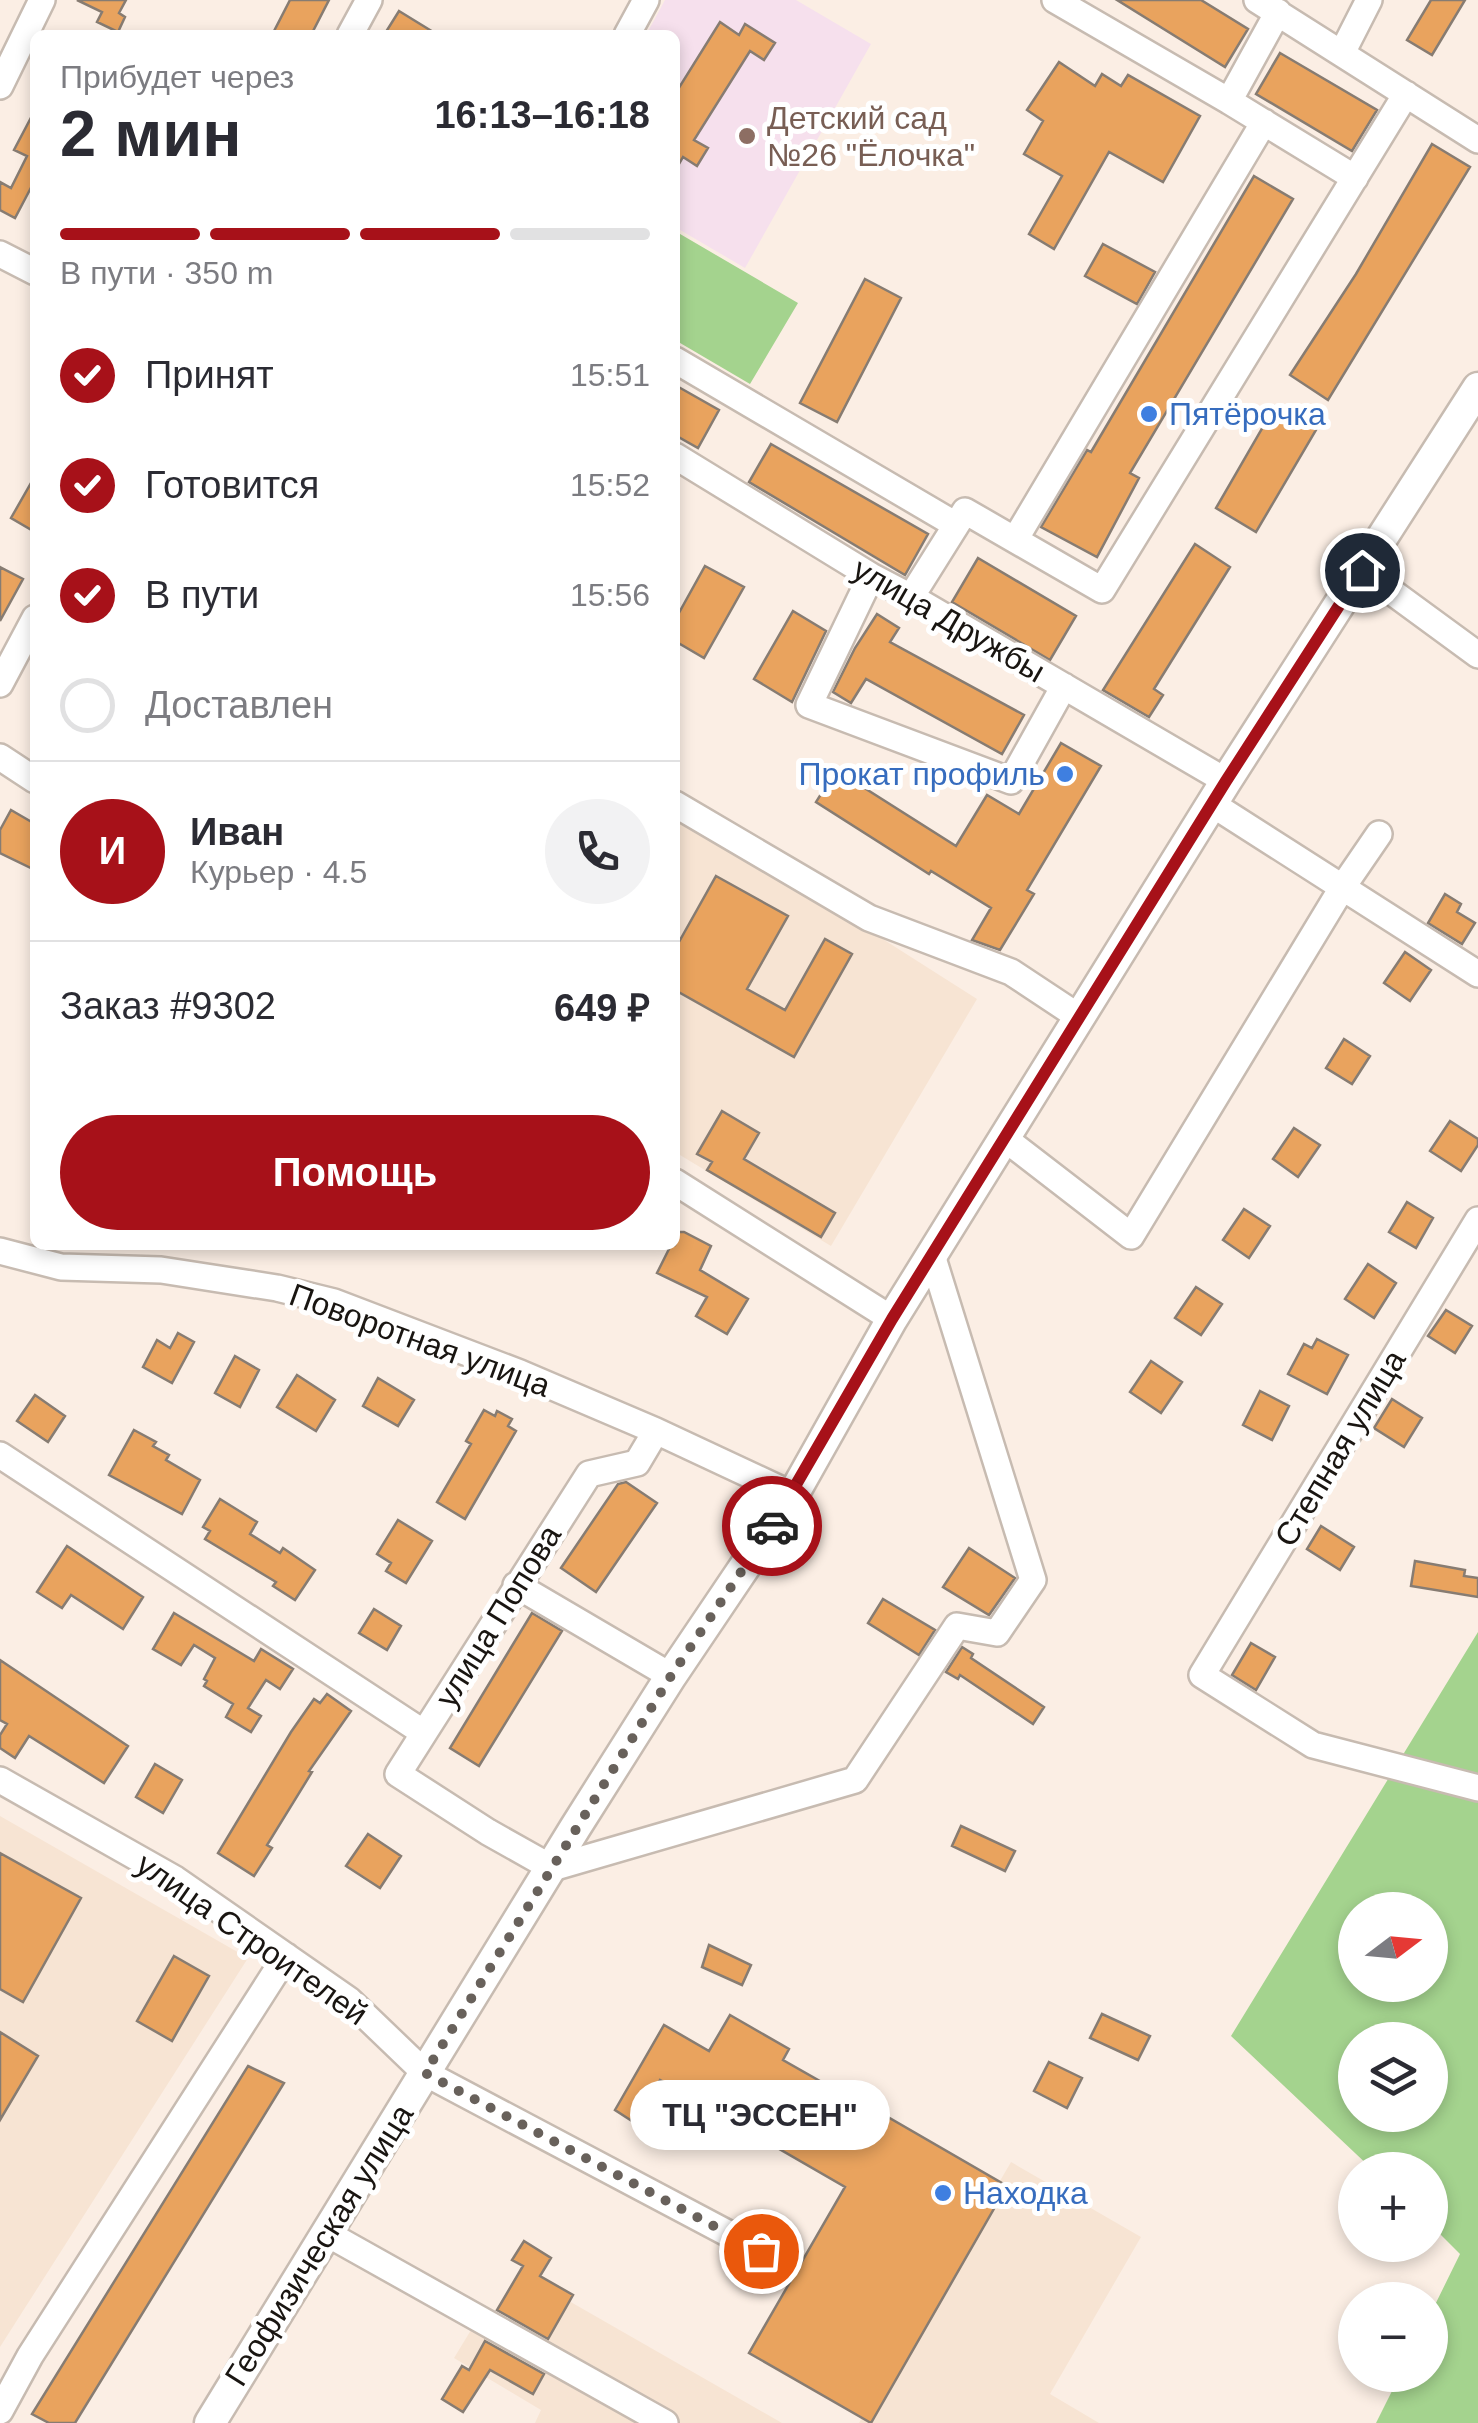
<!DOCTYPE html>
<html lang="ru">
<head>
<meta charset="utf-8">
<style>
  :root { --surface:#fff; --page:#f2f2f3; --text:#2b2b33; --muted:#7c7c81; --line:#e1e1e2; --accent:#a71119 }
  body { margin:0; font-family:Helvetica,sans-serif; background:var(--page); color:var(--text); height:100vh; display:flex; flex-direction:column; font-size:38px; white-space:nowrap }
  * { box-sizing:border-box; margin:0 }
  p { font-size:32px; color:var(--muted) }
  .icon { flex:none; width:55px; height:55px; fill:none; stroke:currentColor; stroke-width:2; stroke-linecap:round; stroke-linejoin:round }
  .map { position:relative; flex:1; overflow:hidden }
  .panel { position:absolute; left:30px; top:30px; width:650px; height:1220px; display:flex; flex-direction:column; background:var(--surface); border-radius:15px; box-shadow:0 5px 15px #0003 }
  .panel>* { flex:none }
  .needle { width:65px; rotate:74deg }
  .tools { position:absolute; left:1338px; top:1892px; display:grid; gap:20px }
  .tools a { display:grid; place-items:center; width:110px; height:110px; border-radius:50%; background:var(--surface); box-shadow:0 5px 15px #0003; font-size:50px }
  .pin { position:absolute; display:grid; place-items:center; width:85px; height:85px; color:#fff; margin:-42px; border:5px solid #fff; border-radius:50%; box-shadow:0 2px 10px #0007 }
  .courier { position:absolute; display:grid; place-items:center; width:100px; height:100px; margin:-50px; border:8px solid #a71119; border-radius:50%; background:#fff; color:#222; box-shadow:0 2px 12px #0007 }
  .bubble { position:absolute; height:70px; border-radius:35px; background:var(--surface); box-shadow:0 5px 15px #0003; font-size:32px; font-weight:600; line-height:70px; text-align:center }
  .summary em { font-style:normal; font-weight:600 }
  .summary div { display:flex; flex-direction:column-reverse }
  .summary { display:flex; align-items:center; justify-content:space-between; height:170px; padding:0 30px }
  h1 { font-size:65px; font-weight:600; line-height:75px }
  .bar { display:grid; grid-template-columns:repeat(4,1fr); gap:15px 10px; align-content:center; height:120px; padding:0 30px }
  .bar i { height:12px; border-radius:8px; background:var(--line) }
  .bar .active { background:var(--accent) }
  .bar p { grid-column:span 4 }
  .line { display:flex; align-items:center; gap:25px; padding:0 30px; border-top:2px solid var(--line) }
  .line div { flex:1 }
  .round { display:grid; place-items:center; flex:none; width:105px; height:105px; border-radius:52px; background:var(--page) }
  ol { padding:0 30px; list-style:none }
  li { display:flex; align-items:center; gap:30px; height:110px }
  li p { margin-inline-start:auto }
  li .icon { padding:10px; border-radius:50%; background:var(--accent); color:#fff; stroke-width:4 }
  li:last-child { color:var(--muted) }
  li i { width:55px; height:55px; border:5px solid var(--line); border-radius:50% }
  .button { display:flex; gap:20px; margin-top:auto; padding:20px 30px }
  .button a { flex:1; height:115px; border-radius:60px; background:var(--accent); color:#fff; font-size:40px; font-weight:600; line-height:115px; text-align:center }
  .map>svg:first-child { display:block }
  .built { fill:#f7e4d3 }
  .education { fill:#f6e0ed }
  .green { fill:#a4d38e; fill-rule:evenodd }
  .building { fill:#e9a35e; stroke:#877c72; stroke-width:2.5 }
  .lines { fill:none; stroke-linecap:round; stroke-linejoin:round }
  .minor-casing { stroke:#c7bbb1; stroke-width:30 }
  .major-casing { stroke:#c7bbb1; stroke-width:35 }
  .minor { stroke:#fff; stroke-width:25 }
  .major { stroke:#fff; stroke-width:30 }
  .done { stroke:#68615b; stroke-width:10; stroke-dasharray:0 18 }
  .route { stroke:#a71119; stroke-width:12 }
  .education-dot { fill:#8d6e63; stroke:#fff; stroke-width:4 }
  .shop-dot { fill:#3f7fe0; stroke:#fff; stroke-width:4 }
  .labels { text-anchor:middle; stroke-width:10; stroke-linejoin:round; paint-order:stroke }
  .education-label { font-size:32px; fill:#785e54; stroke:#fff; text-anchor:start }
  .shop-label { font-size:32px; fill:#366cbe; stroke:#fff; text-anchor:start }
  .street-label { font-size:32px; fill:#191511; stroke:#fff }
</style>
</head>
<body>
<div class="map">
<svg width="1478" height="2423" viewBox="0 0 1478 2423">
  <rect width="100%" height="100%" fill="#fbeee4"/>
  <path class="built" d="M675,807L977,999L831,1246L675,1152Z
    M0,1816L248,1958L0,2347Z
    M1011,2162L1141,2237L1050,2394L1099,2423H859Z
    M555,2293L782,2423H535L541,2410L454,2358L482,2312L532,2338Z"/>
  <path class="education" d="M665,0H796L871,44L745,268L675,227V35H646Z"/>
  <path class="green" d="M675,231L798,303L750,384L675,340Z
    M1478,1632V2423H1376L1400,2375H1430V2315L1460,2254L1430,2224V2170H1373L1231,2036ZM1355,1910H1430V1985H1355ZM1355,2040H1430V2115H1355Z"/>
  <path class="building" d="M77,0H126L119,13L125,17L118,32L97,22L102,12Z
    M290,0H329L311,35H272Z
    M1117,0H1201L1248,29L1225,67Z
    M1431,0H1465L1432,55L1407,40Z
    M399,11L438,35H384Z
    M720,22L739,35L745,24L775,43L764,60L750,51L694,140L708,148L697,166L683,157L675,171V94Z
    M1280,53L1377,110L1352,151L1256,94Z
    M1059,62L1095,86L1102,74L1121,86L1128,75L1200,116L1163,182L1109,152L1054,249L1029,234L1062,176L1024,154L1043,121L1027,110Z
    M35,110V180L15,218L0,210V182L11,188L27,156L14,150Z
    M1432,144L1470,167L1328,400L1290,375L1356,274Z
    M1254,176L1293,199L1130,473L1139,478L1097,557L1041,527L1087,450L1091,452Z
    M1103,244L1155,272L1137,304L1085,276Z
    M865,279L901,298L837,422L800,403Z
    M675,385L719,410L698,448L675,435Z
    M1275,406L1316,430L1256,532L1216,508Z
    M771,444L928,534L905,575L749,482Z
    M35,476V532L11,518Z
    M1195,544L1230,567L1154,689L1163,695L1149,717L1103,690Z
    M978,558L1076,616L1050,660L952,602Z
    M705,566L744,587L704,658L675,641V620Z
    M0,567L23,579L0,621Z
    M793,611L826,631L792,702L754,679Z
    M877,614L899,628L890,642L1024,715L1002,754L866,679L851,703L833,692L855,648Z
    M1061,743L1101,766L1027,890L1034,894L1000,950L972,940L991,908L931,871L929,874L816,802L836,770L956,846L987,795L1019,814Z
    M11,810L35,824V870L0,853V830Z
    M716,876L788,916L747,989L785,1010L825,939L852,954L794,1057L675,990V949Z
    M1445,894L1461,904L1457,912L1475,923L1462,944L1428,923Z
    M1405,952L1431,970L1410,1001L1384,983Z
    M1344,1039L1370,1056L1352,1084L1326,1068Z
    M722,1111L759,1133L744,1159L835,1213L821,1237L707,1170L712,1162L697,1154Z
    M1450,1121L1478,1139V1145L1461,1171L1430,1151Z
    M1294,1128L1320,1145L1298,1177L1273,1159Z
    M1407,1202L1433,1218L1416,1248L1389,1232Z
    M1244,1209L1270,1226L1249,1258L1223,1240Z
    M677,1232H684L711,1246L700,1270L748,1299L727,1334L696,1316L707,1297L657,1273L671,1245H675Z
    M1368,1264L1396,1283L1374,1318L1345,1299Z
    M1196,1287L1222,1304L1201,1335L1175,1318Z
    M1446,1310L1472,1326L1455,1353L1428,1336Z
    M178,1333L194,1342L172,1383L143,1367L157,1340L170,1348Z
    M1317,1339L1348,1355L1327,1394L1288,1374L1304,1344L1312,1348Z
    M235,1356L259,1370L240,1407L215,1393Z
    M1151,1361L1182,1382L1161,1413L1130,1392Z
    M297,1375L335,1400L316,1431L277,1407Z
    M378,1378L414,1400L398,1426L363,1406Z
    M1260,1391L1289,1406L1272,1440L1243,1425Z
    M35,1395L65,1416L48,1442L17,1421Z
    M1392,1399L1422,1418L1404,1447L1374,1428Z
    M484,1410L495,1416L497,1411L512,1419L508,1426L516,1431L465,1519L437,1502L471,1444L466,1441Z
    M134,1430L156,1442L153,1446L169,1455L166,1460L200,1480L182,1514L109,1475Z
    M626,1482L657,1503L596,1592L561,1568L618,1484Z
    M220,1499L257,1522L250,1534L280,1553L283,1548L315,1570L295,1600L273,1586L276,1582L205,1539L210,1531L203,1527Z
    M398,1520L432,1541L406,1583L386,1571L391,1563L377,1554Z
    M1321,1526L1354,1547L1340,1570L1307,1549Z
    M67,1546L143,1597L123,1629L71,1595L62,1608L37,1592Z
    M969,1548L1015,1578L989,1615L943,1587Z
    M1415,1561L1465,1570L1464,1576L1478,1578V1597L1411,1586Z
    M883,1599L935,1630L919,1655L868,1623Z
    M374,1609L401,1626L387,1650L359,1633Z
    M174,1613L254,1661L261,1649L293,1669L280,1689L266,1680L248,1708L261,1716L251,1732L226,1717L233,1704L204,1686L207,1681L204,1679L215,1658L194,1645L181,1665L153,1649Z
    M532,1613L562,1631L479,1766L450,1748Z
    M1251,1643L1275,1657L1256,1690L1232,1675Z
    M962,1647L973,1654L971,1658L1044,1707L1033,1724L960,1675L958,1679L946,1672Z
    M0,1660L128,1746L104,1783L29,1736L15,1758L0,1748V1735L7,1724L0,1720Z
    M327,1694L351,1711L309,1771L312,1772L267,1845L272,1848L254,1876L218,1853L291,1732L314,1699L320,1703Z
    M155,1764L182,1780L163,1813L136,1797Z
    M961,1826L1015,1851L1005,1871L952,1846Z
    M368,1834L401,1856L380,1888L346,1866Z
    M0,1853L81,1898L23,2002L0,1989Z
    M709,1945L751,1965L742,1985L702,1967Z
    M174,1956L209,1976L172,2041L137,2021Z
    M1102,2014L1150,2036L1138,2060L1090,2038Z
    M730,2015L789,2049L783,2060L839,2092L830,2106L876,2133L886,2116L1007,2186L871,2423L749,2353L845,2187L660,2080L635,2123L615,2110L664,2025L709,2051Z
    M0,2032L38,2056L0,2120Z
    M1049,2062L1082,2078L1067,2108L1034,2091Z
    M248,2066L284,2083L75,2423H49L32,2414Z
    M524,2241L551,2258L540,2276L573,2295L548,2339L497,2310L523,2266L512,2260Z
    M485,2341L544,2374L533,2394L490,2370L463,2412L442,2399L462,2366L469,2370Z"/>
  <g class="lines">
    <defs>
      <path id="minor" d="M1055,0L1229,101L1355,178
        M1257,0L1478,140
        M350,35L369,0
        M627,35L646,0
        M1342,53L1369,0
        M0,86L42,0
        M1229,101L1278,12
        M0,254L35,272
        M675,360L956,525
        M675,456L871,576L911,597L1226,781
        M1016,538L1264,122
        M1362,570L1478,655
        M871,576L809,705L1011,781L1064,686
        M911,597L965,511L1102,590L1406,94
        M0,684L35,618
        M0,757L35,780
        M675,804L869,918L1011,972L1079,1017
        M1212,804L1478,974
        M1004,1138L1131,1236L1342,888L1379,834
        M675,1182L892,1319
        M1478,1220L1202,1675L1313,1745L1478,1788
        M0,1251L61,1267L161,1270L277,1288L334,1302L520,1373L656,1431
        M0,1455L424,1733L589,1474L637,1463L656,1431L793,1495
        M516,1585L671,1676
        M424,1733L398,1774L488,1832L552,1868L855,1780L957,1626L997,1633L1033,1580L932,1255
        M0,1780L175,1879L349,2000L425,2073L761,2251
        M326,2233L665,2423
        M0,2411L30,2356L286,1956"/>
      <path id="major" d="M210,2423L575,1828L671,1676L793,1495L892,1319L1226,781L1478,388"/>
    </defs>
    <use href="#minor" class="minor-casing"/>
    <use href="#major" class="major-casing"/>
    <use href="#minor" class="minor"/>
    <use href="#major" class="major"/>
  </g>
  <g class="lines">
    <path class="done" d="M761,2251L425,2073L671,1676L772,1526"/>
    <path class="route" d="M772,1526L892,1319L1226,781L1362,570"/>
  </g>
  <circle class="education-dot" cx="747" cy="136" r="10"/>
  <g class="shop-dot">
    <circle cx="1149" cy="414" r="10"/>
    <circle cx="1065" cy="774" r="10"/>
    <circle cx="943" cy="2193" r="10"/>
  </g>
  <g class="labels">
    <g class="education-label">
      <text x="767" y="129">Детский сад<tspan x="767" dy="37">№26 "Ёлочка"</tspan></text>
    </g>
    <g class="shop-label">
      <text x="1169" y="425">Пятёрочка</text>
      <text x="1045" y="785" text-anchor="end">Прокат профиль</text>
      <text x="963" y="2204">Находка</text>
    </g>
    <g class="street-label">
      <text transform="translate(949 620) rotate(30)" y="11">улица Дружбы</text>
      <text transform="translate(420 1340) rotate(20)" y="11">Поворотная улица</text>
      <text transform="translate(1340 1448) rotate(-59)" y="11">Степная улица</text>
      <text transform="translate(498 1616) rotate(-58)" y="11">улица Попова</text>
      <text transform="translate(252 1939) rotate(35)" y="11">улица Строителей</text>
      <text transform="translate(319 2245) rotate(-58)" y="11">Геофизическая улица</text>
    </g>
  </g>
</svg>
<div class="tools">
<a><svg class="needle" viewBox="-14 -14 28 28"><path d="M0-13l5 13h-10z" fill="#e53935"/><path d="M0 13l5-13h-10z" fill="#7c7c81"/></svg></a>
<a><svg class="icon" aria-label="layers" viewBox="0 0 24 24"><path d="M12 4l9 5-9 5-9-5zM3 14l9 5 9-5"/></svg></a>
<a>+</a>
<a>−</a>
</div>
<div class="pin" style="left:761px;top:2251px;background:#ea580c"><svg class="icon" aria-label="bag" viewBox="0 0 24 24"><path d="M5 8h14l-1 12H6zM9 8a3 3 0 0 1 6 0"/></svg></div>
<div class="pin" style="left:1362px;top:570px;background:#1f2937"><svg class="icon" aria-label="home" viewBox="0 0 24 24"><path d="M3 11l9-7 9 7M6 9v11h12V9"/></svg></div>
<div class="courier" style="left:772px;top:1526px"><svg class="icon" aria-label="car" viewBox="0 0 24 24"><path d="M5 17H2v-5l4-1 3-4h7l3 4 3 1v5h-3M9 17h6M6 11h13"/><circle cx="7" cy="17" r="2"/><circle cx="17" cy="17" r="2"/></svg></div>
<div class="bubble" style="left:630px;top:2080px;width:260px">ТЦ &quot;ЭССЕН&quot;</div>
<section class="panel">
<div class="summary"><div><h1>2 мин</h1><p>Прибудет через</p></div><em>16:13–16:18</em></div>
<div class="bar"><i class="active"></i><i class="active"></i><i class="active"></i><i></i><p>В пути · 350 m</p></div>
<ol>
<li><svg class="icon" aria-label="check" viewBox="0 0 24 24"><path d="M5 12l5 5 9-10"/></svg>Принят<p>15:51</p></li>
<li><svg class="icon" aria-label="check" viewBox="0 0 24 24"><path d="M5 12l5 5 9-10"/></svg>Готовится<p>15:52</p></li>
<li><svg class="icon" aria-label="check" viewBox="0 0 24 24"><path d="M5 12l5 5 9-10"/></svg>В пути<p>15:56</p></li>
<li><i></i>Доставлен</li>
</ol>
<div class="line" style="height:180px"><b class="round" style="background:var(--accent);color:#fff">И</b><div><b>Иван</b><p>Курьер · 4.5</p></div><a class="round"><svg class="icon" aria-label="phone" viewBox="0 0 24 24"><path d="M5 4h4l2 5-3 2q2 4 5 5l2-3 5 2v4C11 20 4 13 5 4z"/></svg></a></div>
<div class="line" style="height:130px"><div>Заказ #9302</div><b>649 ₽</b></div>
<div class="button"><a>Помощь</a></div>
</section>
</div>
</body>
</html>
